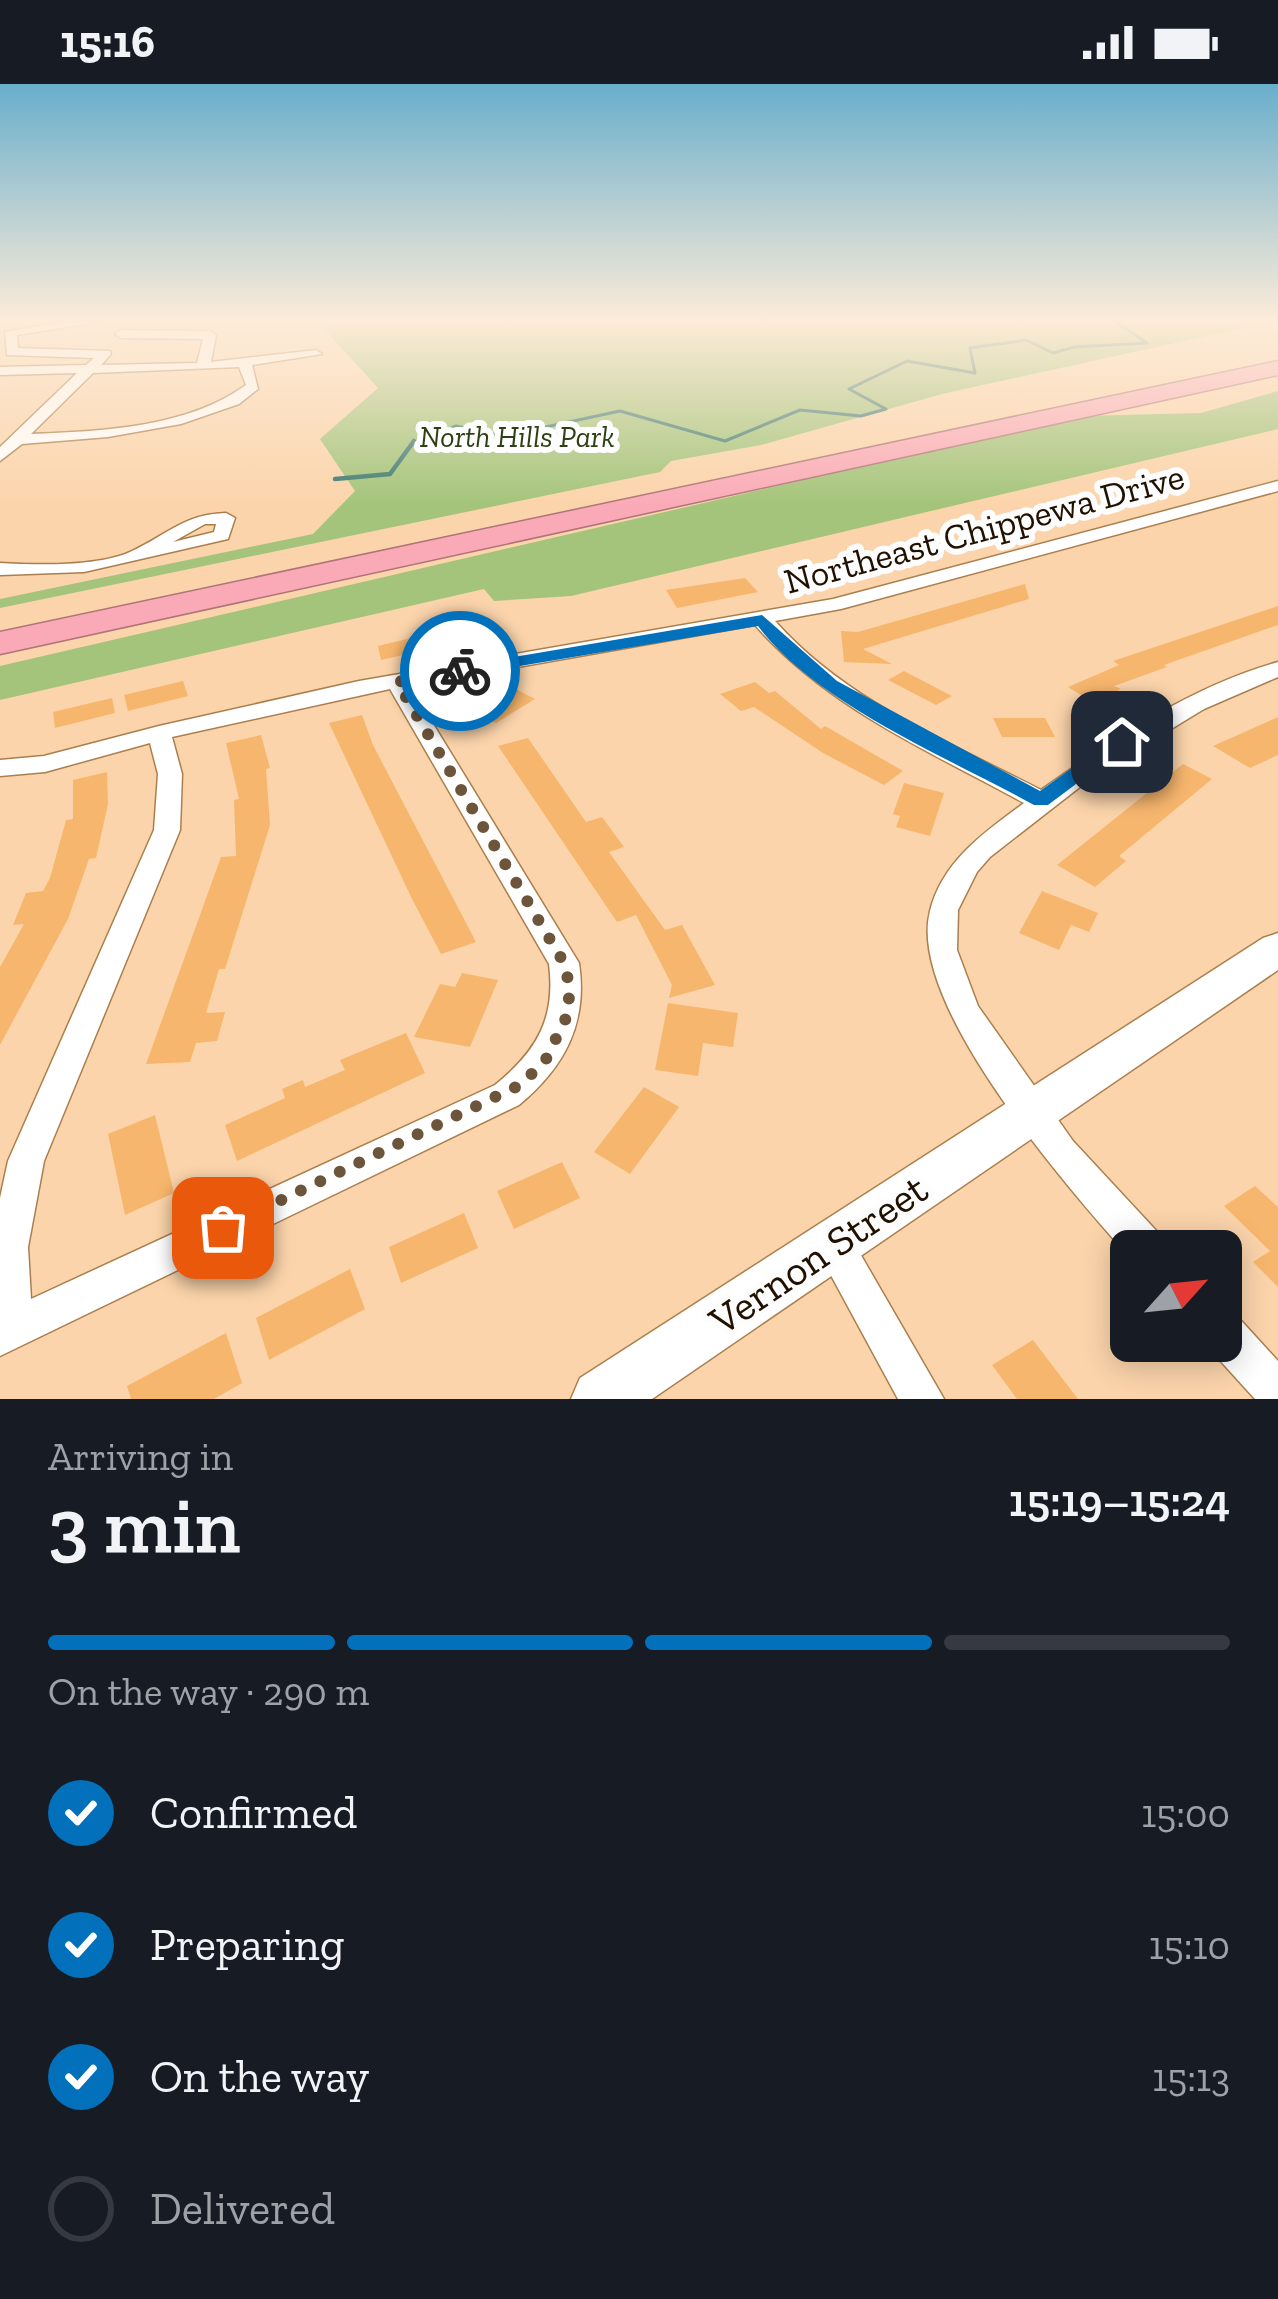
<!DOCTYPE html>
<html lang="en">
<head>
<meta charset="utf-8">
<style>
  :root { --surface:#171b24; --page:#242831; --text:#f1f3f6; --muted:#9ea1a6; --line:#363941; --accent:#0370bb }
  body { margin:0; font-family:"Zilla Slab",serif; background:var(--page); color:var(--text); height:100vh; display:flex; flex-direction:column; font-size:45px; white-space:nowrap }
  * { box-sizing:border-box; margin:0 }
  p { font-size:39px; color:var(--muted) }
  .icon { flex:none; width:66px; height:66px; fill:none; stroke:currentColor; stroke-width:2; stroke-linecap:round; stroke-linejoin:round }
  .map { position:relative; height:1315px; overflow:hidden }
  .side { display:flex; flex-direction:column; background:var(--surface); flex:1 }
  .side>* { flex:none }
  .needle { width:78px; rotate:63deg }
  .buttons { position:absolute; left:1110px; top:1146px; display:grid; gap:24px }
  .buttons a { display:grid; place-items:center; width:132px; height:132px; border-radius:18px; background:var(--surface); box-shadow:0 6px 30px #0003; font-size:60px }
  .pin { position:absolute; display:grid; place-items:center; width:102px; height:102px; color:#fff; margin:-51px; border-radius:24px; box-shadow:0 6px 18px #0006 }
  .courier { position:absolute; display:grid; place-items:center; width:120px; height:120px; margin:-60px; border:9px solid #0370bb; border-radius:50%; background:#fff; color:#222; box-shadow:0 3px 15px #0007 }
  .overview em { font-style:normal; font-weight:600 }
  .overview div { display:flex; flex-direction:column-reverse }
  .overview { display:flex; align-items:center; justify-content:space-between; height:204px; padding:0 48px }
  h1 { font-size:78px; font-weight:600; line-height:90px }
  .bar { display:grid; grid-template-columns:repeat(4,1fr); gap:18px 12px; align-content:center; height:144px; padding:0 48px }
  .bar i { height:15px; border-radius:9px; background:var(--line) }
  .bar .selected { background:var(--accent) }
  .bar p { grid-column:span 4 }
  ol { padding:0 48px; list-style:none }
  li { display:flex; align-items:center; gap:36px; height:132px }
  li p { margin-inline-start:auto }
  li .icon { padding:12px; border-radius:50%; background:var(--accent); color:#fff; stroke-width:4 }
  li:last-child { color:var(--muted) }
  li i { width:66px; height:66px; border:6px solid var(--line); border-radius:50% }
  .status { display:flex; justify-content:space-between; align-items:center; height:84px; padding:0 60px; background:var(--surface); direction:ltr }
  .status svg { height:33px; fill:currentColor }
  .map>svg:first-child { display:block }
  .green { fill:#a3c47a }
  .lines { fill:none; stroke-linecap:round; stroke-linejoin:round }
  .stream-far1 { stroke:#3d796f; stroke-width:3 }
  .stream { stroke:#3d796f; stroke-width:4.5 }
  .building { fill:#f7b66d }
  .street-casing { stroke:#ab7f4d; stroke-width:3 }
  .secondary-casing { stroke:#ab7f4d; stroke-width:3 }
  .highway-casing { stroke:#ae7477; stroke-width:3 }
  .street { fill:#fff; fill-rule:evenodd }
  .secondary { fill:#fff; fill-rule:evenodd }
  .highway { fill:#faaab7; fill-rule:evenodd }
  .route { fill:#0370bb }
  .done { stroke:#6d553c; stroke-width:12; stroke-dasharray:0 21.6 }
  .labels { text-anchor:middle; stroke-width:12; stroke-linejoin:round; paint-order:stroke }
  .far-park-label { font-size:30px; font-style:italic; fill:#2e4014; stroke:#fdfdfd }
  .street-label { font-size:36px; fill:#201000; stroke:#fdfdfd }
  .near-street-label { font-size:42px; fill:#201000; stroke:#fdfdfd }
</style>
</head>
<body>
<div class="status"><b>15:16</b><svg viewBox="0 0 49 12"><path d="M0 12V9h3v3zM5 12V6h3v6zM10 12V3h3v9zM15 12V0h3v12zM26 1h20v11H26zM47 4h2v5h-2z"/></svg></div>
<div class="map">
<svg width="1278" height="1315" viewBox="0 0 1278 1315">
  <rect width="100%" height="100%" fill="#fbd4ab"/>
  <path class="green" d="M318,238L355,239L1271,238L942,310L761,361L671,377L660,388L0,524V515L313,450L355,407L320,355L378,304Z
    M1278,307V345L571,512L494,517L484,505L0,616V582L1079,332L1201,329Z"/>
  <g class="lines">
    <path class="stream-far1" d="M412,360L456,342L503,352L620,327L725,357L800,326L861,332L886,325L849,305L907,277L975,289L970,264L1026,256L1053,269L1074,263L1147,259L1116,238"/>
    <path class="stream" d="M335,395L390,390L414,357"/>
  </g>
  <path class="building" d="M745,494L758,508L677,524L666,506Z
    M1025,500L1029,515L863,565L892,580L844,578L841,547L858,548Z
    M1278,522V541L1164,581L1167,583L1114,602L1121,605L1092,618L1068,603L1119,581L1113,577Z
    M460,542L470,556L381,576L378,562Z
    M904,587L952,612L936,621L888,596Z
    M183,597L188,612L128,627L124,611Z
    M755,598L769,609L775,607L821,645L825,642L903,687L884,701L823,669L754,623L741,627L720,610Z
    M512,603L535,615L496,639L473,626Z
    M112,614L115,629L55,644L53,628Z
    M362,631L373,661L476,858L441,870L412,815L329,639Z
    M1278,633V671L1250,684L1213,662Z
    M993,634H1045L1055,653H1002Z
    M261,651L270,684L266,685L270,741L225,885H219L206,929L225,928L217,957L196,959L190,978L146,980L221,773L236,772L234,716L239,715L226,659Z
    M528,654L586,738L602,733L624,763L609,768L665,846L682,841L715,901L669,914L672,901L636,831L617,838L498,662Z
    M1183,680L1212,695L1119,772L1126,777L1095,803L1057,781Z
    M107,688L108,720L96,774L89,775L68,835L0,961V883L24,840L13,841L26,809L43,807L50,794L66,736L73,735V696Z
    M904,699L944,709L930,752L896,743L900,732L893,730Z
    M1042,807L1098,829L1089,848L1071,841L1059,866L1019,849Z
    M462,889L498,896L470,963L414,953L440,900L455,903Z
    M668,919L738,929L733,963L703,959L698,992L655,986Z
    M406,949L425,989L237,1077L225,1041L285,1014L282,1005L303,996L305,1003L345,986L340,976Z
    M644,1003L679,1023L630,1090L594,1068Z
    M155,1031L174,1109L125,1131L108,1050Z
    M562,1078L580,1114L514,1145L497,1107Z
    M1255,1102L1278,1123V1203L1253,1178L1270,1167L1224,1122Z
    M464,1129L478,1164L401,1199L389,1163Z
    M350,1185L365,1225L269,1276L256,1234Z
    M226,1249L242,1299L214,1315H131L127,1302Z
    M1033,1256L1078,1315H1017L992,1281Z"/>
  <g class="lines">
    <defs>
      <path id="street" d="M63,238H99L17,251L18,264L110,267L111,270L101,281L197,279L203,255L121,254L115,250L121,246L210,247L216,251L211,278L316,266L322,270L252,281L258,305L239,320L181,340L108,353L22,360L0,377V363L77,289L0,291V283L86,281L94,274L7,271L5,248ZM239,283L246,301C187,344 102,347 31,350L93,289Z
        M1278,397V407L841,525L775,537C846,617 948,658 1041,706C1113,655 1192,602 1278,578V593L1204,625L1094,692L990,773L977,788L958,826L957,866L978,922L1073,1057L1163,1154L1168,1167H1131V1175C1071,1107 906,921 930,827C942,777 986,747 1024,719C929,667 828,624 755,541L410,602L579,879C588,939 565,983 519,1021L0,1272V1114L8,1077L154,746L158,690L150,659L45,688L0,692V676L44,672L159,642L359,597L833,515ZM390,605L549,880C556,934 537,967 495,1001L31,1215L28,1163L44,1077L180,746L182,690L172,653Z
        M226,429L235,434L228,455L84,488L0,491V479C36,481 99,483 132,467C167,451 184,430 226,429ZM205,440H216L214,448L173,458Z
        M833,1141L847,1147L944,1315H898L814,1160L819,1147Z
        M1221,1225L1236,1231L1278,1277V1315H1255L1206,1261L1205,1257H1221Z"/>
      <path id="secondary" d="M1278,849V886L652,1315H571L580,1294L1263,854Z"/>
      <path id="highway" d="M1278,277V291L0,570V548Z"/>
    </defs>
    <use href="#street" class="street-casing"/>
    <use href="#secondary" class="secondary-casing"/>
    <use href="#highway" class="highway-casing"/>
    <use href="#street" class="street"/>
    <use href="#secondary" class="secondary"/>
    <use href="#highway" class="highway"/>
  </g>
  <linearGradient id="sky" x2="0" y2="1"><stop stop-color="#69aecb"/><stop offset="0.56" stop-color="#fdecd9"/><stop offset="1" stop-color="#fdecd9" stop-opacity="0"/></linearGradient>
  <rect width="1278" height="422" fill="url(#sky)"/>
  <path class="route" d="M762,531L837,597L1040,707L1115,653L1132,658L1048,721H1034C949,674 815,619 758,542L460,592L451,587L460,582Z"/>
  <g class="lines">
    <path class="done" d="M223,1144L522,1000L546,975L567,932L570,904L564,879L397,598L460,587"/>
  </g>
  <g class="labels">
    <g class="far-park-label">
      <text x="517" y="363">North Hills Park</text>
    </g>
    <g class="street-label">
      <text transform="translate(984 444) rotate(-15)" y="13">Northeast Chippewa Drive</text>
    </g>
    <g class="near-street-label">
      <text transform="translate(818 1170) rotate(-34)" y="15">Vernon Street</text>
    </g>
  </g>
</svg>
<div class="buttons">
<a><svg class="needle" viewBox="-14 -14 28 28"><path d="M0-13l5 13h-10z" fill="#e53935"/><path d="M0 13l5-13h-10z" fill="#9ea1a6"/></svg></a>
</div>
<div class="pin" style="left:223px;top:1144px;background:#ea580c"><svg class="icon" aria-label="bag" viewBox="0 0 24 24"><path d="M5 8h14l-1 12H6zM9 8a3 3 0 0 1 6 0"/></svg></div>
<div class="pin" style="left:1122px;top:658px;background:#1f2937"><svg class="icon" aria-label="home" viewBox="0 0 24 24"><path d="M3 11l9-7 9 7M6 9v11h12V9"/></svg></div>
<div class="courier" style="left:460px;top:587px"><svg class="icon" aria-label="bike" viewBox="0 0 24 24"><circle cx="6" cy="16" r="4"/><circle cx="18" cy="16" r="4"/><path d="M6 16l4-8h5l3 8M10 8l3 8H6M13 5h3"/></svg></div>
</div>
<section class="side">
<div class="overview"><div><h1>3 min</h1><p>Arriving in</p></div><em>15:19–15:24</em></div>
<div class="bar"><i class="selected"></i><i class="selected"></i><i class="selected"></i><i></i><p>On the way · 290 m</p></div>
<ol>
<li><svg class="icon" aria-label="check" viewBox="0 0 24 24"><path d="M5 12l5 5 9-10"/></svg>Confirmed<p>15:00</p></li>
<li><svg class="icon" aria-label="check" viewBox="0 0 24 24"><path d="M5 12l5 5 9-10"/></svg>Preparing<p>15:10</p></li>
<li><svg class="icon" aria-label="check" viewBox="0 0 24 24"><path d="M5 12l5 5 9-10"/></svg>On the way<p>15:13</p></li>
<li><i></i>Delivered</li>
</ol>
</section>
</body>
</html>
